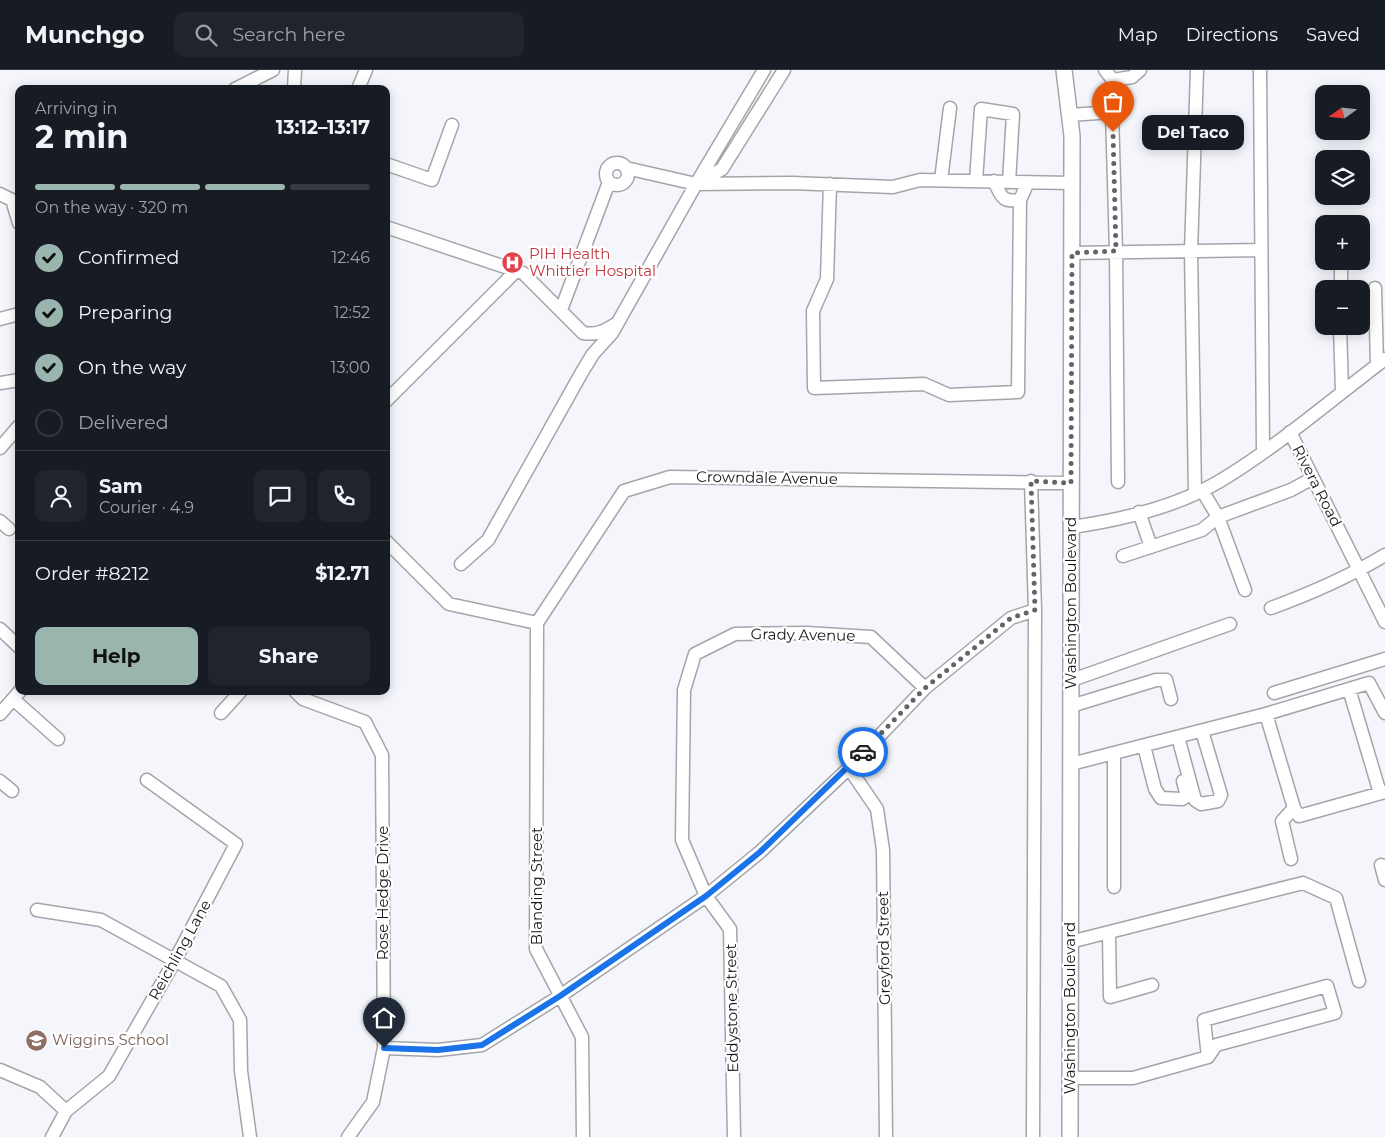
<!DOCTYPE html>
<html lang="en">
<head>
<meta charset="utf-8">
<style>
  :root { --surface:#171b24; --page:#20242c; --text:#f1f3f6; --muted:#9ea1a6; --line:#363941; --accent:#99b5ae }
  body { margin:0; font-family:Montserrat,sans-serif; background:var(--page); color:var(--text); height:100vh; display:flex; flex-direction:column; font-size:19px; white-space:nowrap }
  * { box-sizing:border-box; margin:0 }
  p { font-size:16px; color:var(--muted) }
  .icon { flex:none; width:28px; height:28px; fill:none; stroke:currentColor; stroke-width:2; stroke-linecap:round; stroke-linejoin:round }
  .map { position:relative; flex:1; overflow:hidden }
  .sheet { position:absolute; left:15px; top:15px; width:375px; height:610px; display:flex; flex-direction:column; background:var(--surface); border-radius:10px; box-shadow:0 2px 12px #0003 }
  .sheet>* { flex:none }
  .needle { width:32px; rotate:255deg }
  .controls { position:absolute; left:1315px; top:15px; display:grid; gap:10px }
  .controls a { display:grid; place-items:center; width:55px; height:55px; border-radius:10px; background:var(--surface); box-shadow:0 2px 12px #0003; font-size:25px }
  .pin { position:absolute; display:grid; place-items:center; width:42px; height:42px; color:#fff; margin:-51px -21px; border-radius:50% 50% 50% 0; rotate:-45deg; box-shadow:0 0 5px #0007 }
  .pin .icon { rotate:45deg }
  .courier { position:absolute; display:grid; place-items:center; width:50px; height:50px; margin:-25px; border:4px solid #1a73e8; border-radius:50%; background:#fff; color:#222; box-shadow:0 1px 6px #0007 }
  .bubble { position:absolute; height:35px; border-radius:10px; background:var(--surface); box-shadow:0 2px 12px #0003; font-size:16px; font-weight:700; line-height:35px; text-align:center }
  .headline em { font-style:normal; font-weight:700 }
  .headline div { display:flex; flex-direction:column-reverse }
  .headline { display:flex; align-items:center; justify-content:space-between; height:85px; padding:0 20px }
  h1 { font-size:32px; font-weight:700; line-height:38px }
  .bar { display:grid; grid-template-columns:repeat(4,1fr); gap:8px 5px; align-content:center; height:60px; padding:0 20px }
  .bar i { height:6px; border-radius:4px; background:var(--line) }
  .bar .active { background:var(--accent) }
  .bar p { grid-column:span 4 }
  .line { display:flex; align-items:center; gap:12px; padding:0 20px; border-top:1px solid var(--line) }
  .line div { flex:1 }
  .round { display:grid; place-items:center; flex:none; width:52px; height:52px; border-radius:10px; background:var(--page) }
  ol { padding:0 20px; list-style:none }
  li { display:flex; align-items:center; gap:15px; height:55px }
  li p { margin-inline-start:auto }
  li .icon { padding:5px; border-radius:50%; background:var(--accent); color:#111; stroke-width:4 }
  li:last-child { color:var(--muted) }
  li i { width:28px; height:28px; border:2px solid var(--line); border-radius:50% }
  .cta { display:flex; gap:10px; margin-top:auto; padding:10px 20px }
  .cta a { flex:1; height:58px; border-radius:10px; background:var(--accent); color:#111; font-size:20px; font-weight:700; line-height:58px; text-align:center }
  .cta a+a { background:var(--page); color:var(--text) }
  header { display:flex; align-items:center; gap:30px; box-sizing:border-box; height:70px; padding:0 25px; background:var(--surface); border-bottom:1px solid var(--line) }
  header strong { font-size:24px }
  nav { display:flex; gap:28px; margin-inline-start:auto; font-size:18px }
  .search { width:350px; height:45px; background:var(--page); display:flex; align-items:center; gap:12px; box-sizing:border-box; padding:0 18px; border-radius:10px; color:var(--muted); font-size:19px }
  .map>svg:first-child { display:block }
  .lines { fill:none; stroke-linecap:round; stroke-linejoin:round }
  .minor-casing { stroke:#a4a5aa; stroke-width:15 }
  .major-casing { stroke:#a4a5aa; stroke-width:18 }
  .minor { stroke:#fff; stroke-width:12 }
  .major { stroke:#fff; stroke-width:15 }
  .done { stroke:#636467; stroke-width:5; stroke-dasharray:0 9 }
  .route { stroke:#1a73e8; stroke-width:6 }
  .labels { text-anchor:middle; stroke-width:4.5; stroke-linejoin:round; paint-order:stroke }
  .health-label { font-size:15px; fill:#be3a42; stroke:#fff; text-anchor:start }
  .street-label { font-size:15px; fill:#151617; stroke:#fff }
  .education-label { font-size:15px; fill:#785e54; stroke:#fff; text-anchor:start }
</style>
</head>
<body>
<header>
<strong>Munchgo</strong>
<div class="search"><svg class="icon" aria-label="search" viewBox="0 0 24 24"><circle cx="10" cy="10" r="6"/><path d="M15 15l6 6"/></svg>Search here</div>
<nav><a>Map</a><a>Directions</a><a>Saved</a></nav>
</header>
<div class="map">
<svg width="1385" height="1067" viewBox="0 0 1385 1067">
  <rect width="100%" height="100%" fill="#f5f6fb"/>
  <g class="lines">
    <defs>
      <path id="minor" d="M1105,0L1113,10L1132,7L1140,0
        M1260,0L1263,381
        M235,19L273,0
        M294,19L295,0
        M358,19L366,0
        M1070,45L1112,42L1116,181L1118,412
        M606 104a11 11 0 1 1 22 0a11 11 0 1 1-22 0Z
        M386,94L432,110L452,55
        M626,98L696,114L722,99L784,0
        M941,110L950,38
        M976,111L981,39L1013,44L1009,112
        M994,111C1002,127 1001,132 1020,130L1028,112
        M696,114L764,0
        M830,114L827,209L813,241L814,318L924,314L949,325L1018,322L1020,130
        M0,124L12,130L19,153
        M386,157L523,203L583,263C596,265 603,262 614,255
        M1072,183L1260,180
        M1375,218L1377,295
        M1341,219V194
        M561,240L609,112
        M0,249L19,244
        M1340,256L1342,322
        M0,313L19,310
        M386,331L516,201
        M1290,362L1385,552
        M0,378L19,356
        M1031,411L1035,540L1033,1067
        M1195,423L1191,181L1197,0
        M1139,442L1151,477
        M0,451L9,459
        M1072,457C1121,450 1176,437 1220,411C1278,376 1331,330 1385,289
        M386,471L449,534L537,553
        M1123,486L1202,460L1218,447L1202,420
        M461,494L488,470L582,302L593,284L612,263L696,114L792,113L893,117L920,110L1072,113
        M1245,520L1218,447L1291,420L1313,408
        M1271,538C1312,523 1347,508 1385,485
        M537,553L624,421L670,407L1071,413
        M537,553L536,879L582,967L583,1067
        M0,559L19,577
        M1072,610L1230,554
        M1349,619L1380,723
        M295,621L303,629L365,652L382,685L384,978L373,1032L348,1067
        M1274,623L1385,589
        M13,629L58,669
        M1071,636L1156,610H1166L1171,629
        M221,643L241,621
        M0,644L20,621
        M1266,644L1369,613L1385,643
        M1178,667L1195,730L1201,734L1218,731L1221,725L1202,661
        M1144,676L1155,719L1161,728L1182,729L1187,726L1183,711
        M1114,683V817
        M1071,694L1266,644L1294,738L1282,751L1291,789
        M849,698L877,739L883,780L886,1067
        M0,711L12,721
        M1294,738L1299,746L1385,722
        M1381,795L1385,810
        M37,840L101,850L221,916L240,950L241,1001L250,1067
        M1109,863L1110,927L1152,915
        M1070,872L1303,813L1336,828L1359,911
        M384,978L438,980L482,975L560,926L706,826L760,782L849,698L925,618L1011,548L1035,540
        M0,1000L40,1017L66,1041
        M1070,1008H1133L1208,987L1216,975L1335,943L1327,916L1204,950L1208,987
        M52,1067L66,1041L109,1006L174,892L236,774L147,710
        M734,1067L730,859L706,826L682,770L684,620L695,584L735,564L807,563L871,567L925,618"/>
      <path id="major" d="M1064,0L1072,66L1070,1067"/>
    </defs>
    <use href="#minor" class="minor-casing"/>
    <use href="#major" class="major-casing"/>
    <use href="#minor" class="minor"/>
    <use href="#major" class="major"/>
  </g>
  <g class="lines">
    <path class="done" d="M863,682L925,618L1011,548L1035,540L1031,411L1071,413L1072,183L1116,181L1113,62"/>
    <path class="route" d="M384,978L438,980L482,975L560,926L706,826L760,782L863,682"/>
  </g>
  <defs>
    <symbol id="hospital-disc" viewBox="-11 -11 22 22"><circle r="9.5" fill="#e0444e" stroke="#fff"/><path d="M-5-5h3v3.5h4V-5h3V5h-3V1.5h-4V5h-3Z" fill="#fff"/></symbol>
    <symbol id="school-disc" viewBox="-11 -11 22 22"><circle r="9.5" fill="#8d6e63" stroke="#fff"/><path d="M0-5L7-2L0 1L-7-2ZM-4 1L0 2.5L4 1V4Q0 6-4 4Z" fill="#fff"/></symbol>
  </defs>
  <g fill-rule="evenodd">
    <use href="#hospital-disc" x="500" y="180" width="25" height="25"/>
    <use href="#school-disc" x="24" y="958" width="25" height="25"/>
  </g>
  <g class="labels">
    <g class="health-label">
      <text x="529" y="189">PIH Health<tspan x="529" dy="17">Whittier Hospital</tspan></text>
    </g>
    <g class="street-label">
      <text transform="translate(767 408) rotate(1)" y="5">Crowndale Avenue</text>
      <text transform="translate(1317 416) rotate(63)" y="5">Rivera Road</text>
      <text transform="translate(1071 533) rotate(-90)" y="5">Washington Boulevard</text>
      <text transform="translate(803 565) rotate(1)" y="5">Grady Avenue</text>
      <text transform="translate(537 816) rotate(-90)" y="5">Blanding Street</text>
      <text transform="translate(383 823) rotate(-90)" y="5">Rose Hedge Drive</text>
      <text transform="translate(884 878) rotate(-91)" y="5">Greyford Street</text>
      <text transform="translate(180 880) rotate(-61)" y="5">Reichling Lane</text>
      <text transform="translate(732 938) rotate(-91)" y="5">Eddystone Street</text>
      <text transform="translate(1070 938) rotate(-90)" y="5">Washington Boulevard</text>
    </g>
    <g class="education-label">
      <text x="52" y="975">Wiggins School</text>
    </g>
  </g>
</svg>
<div class="controls">
<a><svg class="needle" viewBox="-14 -14 28 28"><path d="M0-13l5 13h-10z" fill="#e53935"/><path d="M0 13l5-13h-10z" fill="#9ea1a6"/></svg></a>
<a><svg class="icon" aria-label="layers" viewBox="0 0 24 24"><path d="M12 4l9 5-9 5-9-5zM3 14l9 5 9-5"/></svg></a>
<a>+</a>
<a>−</a>
</div>
<div class="pin" style="left:1113px;top:62px;background:#ea580c"><svg class="icon" aria-label="bag" viewBox="0 0 24 24"><path d="M5 8h14l-1 12H6zM9 8a3 3 0 0 1 6 0"/></svg></div>
<div class="pin" style="left:384px;top:978px;background:#1f2937"><svg class="icon" aria-label="home" viewBox="0 0 24 24"><path d="M3 11l9-7 9 7M6 9v11h12V9"/></svg></div>
<div class="courier" style="left:863px;top:682px"><svg class="icon" aria-label="car" viewBox="0 0 24 24"><path d="M5 17H2v-5l4-1 3-4h7l3 4 3 1v5h-3M9 17h6M6 11h13"/><circle cx="7" cy="17" r="2"/><circle cx="17" cy="17" r="2"/></svg></div>
<div class="bubble" style="left:1142px;top:45px;width:102px">Del Taco</div>
<section class="sheet">
<div class="headline"><div><h1>2 min</h1><p>Arriving in</p></div><em>13:12–13:17</em></div>
<div class="bar"><i class="active"></i><i class="active"></i><i class="active"></i><i></i><p>On the way · 320 m</p></div>
<ol>
<li><svg class="icon" aria-label="check" viewBox="0 0 24 24"><path d="M5 12l5 5 9-10"/></svg>Confirmed<p>12:46</p></li>
<li><svg class="icon" aria-label="check" viewBox="0 0 24 24"><path d="M5 12l5 5 9-10"/></svg>Preparing<p>12:52</p></li>
<li><svg class="icon" aria-label="check" viewBox="0 0 24 24"><path d="M5 12l5 5 9-10"/></svg>On the way<p>13:00</p></li>
<li><i></i>Delivered</li>
</ol>
<div class="line" style="height:90px"><a class="round"><svg class="icon" aria-label="person" viewBox="0 0 24 24"><circle cx="12" cy="8" r="4"/><path d="M4 21q1-7 8-7t8 7"/></svg></a><div><b>Sam</b><p>Courier · 4.9</p></div><a class="round"><svg class="icon" aria-label="chat" viewBox="0 0 24 24"><path d="M4 5h16v11H9l-5 4z"/></svg></a><a class="round"><svg class="icon" aria-label="phone" viewBox="0 0 24 24"><path d="M5 4h4l2 5-3 2q2 4 5 5l2-3 5 2v4C11 20 4 13 5 4z"/></svg></a></div>
<div class="line" style="height:65px"><div>Order #8212</div><b>$12.71</b></div>
<div class="cta"><a>Help</a><a>Share</a></div>
</section>
</div>
</body>
</html>
